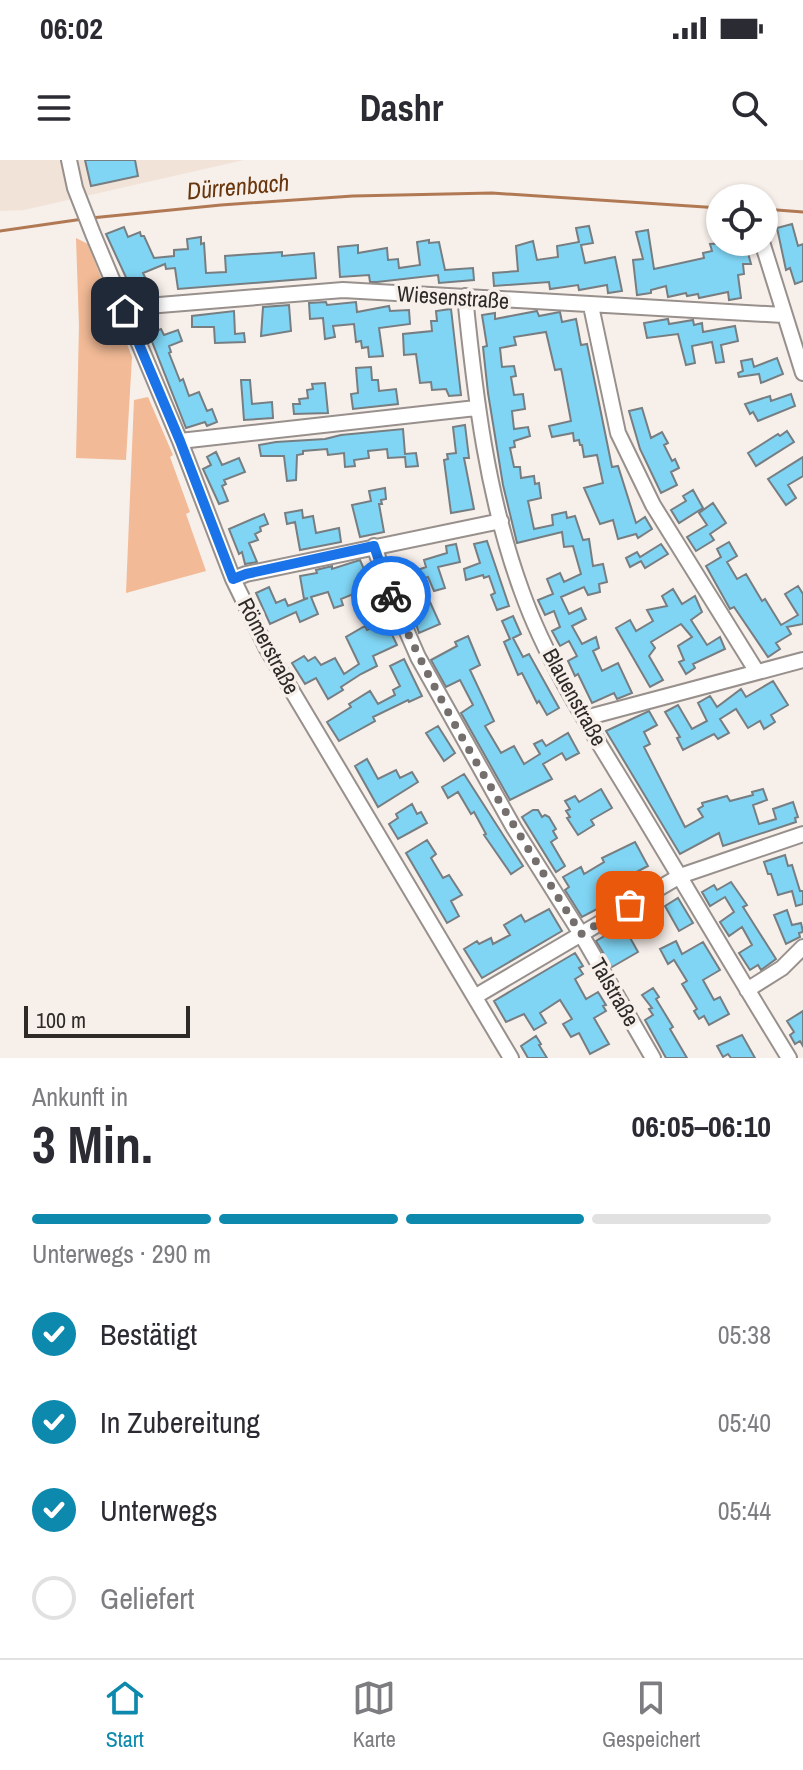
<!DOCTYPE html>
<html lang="de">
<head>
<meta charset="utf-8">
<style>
  :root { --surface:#fff; --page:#f2f2f3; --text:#2b2b33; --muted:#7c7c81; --line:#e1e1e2; --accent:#0c89ac }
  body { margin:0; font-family:"Archivo Narrow",sans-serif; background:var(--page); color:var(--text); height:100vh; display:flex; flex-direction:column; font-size:30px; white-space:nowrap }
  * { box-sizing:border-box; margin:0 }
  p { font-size:26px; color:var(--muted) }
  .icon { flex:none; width:44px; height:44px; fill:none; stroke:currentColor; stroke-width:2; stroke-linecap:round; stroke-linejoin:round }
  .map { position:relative; height:898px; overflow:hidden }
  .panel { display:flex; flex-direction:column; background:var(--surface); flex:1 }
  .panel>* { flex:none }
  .fabs { position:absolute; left:706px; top:24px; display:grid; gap:16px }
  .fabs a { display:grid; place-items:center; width:72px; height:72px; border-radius:50%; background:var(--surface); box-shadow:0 2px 6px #0004; font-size:40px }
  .scale { position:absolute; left:24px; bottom:20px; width:166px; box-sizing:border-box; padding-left:8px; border:4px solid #2d2a28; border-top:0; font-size:22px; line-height:28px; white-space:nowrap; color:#2d2a28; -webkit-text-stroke:6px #f7efea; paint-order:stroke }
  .pin { position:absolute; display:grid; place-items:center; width:68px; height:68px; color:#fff; margin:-34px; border-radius:16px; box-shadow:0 4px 12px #0006 }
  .courier { position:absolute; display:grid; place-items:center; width:80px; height:80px; margin:-40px; border:6px solid #1a73e8; border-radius:50%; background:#fff; color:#222; box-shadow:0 2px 10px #0007 }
  .headline em { font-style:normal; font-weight:700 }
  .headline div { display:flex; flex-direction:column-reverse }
  .headline { display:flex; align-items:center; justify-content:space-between; height:136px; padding:0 32px }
  h1 { font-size:52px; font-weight:700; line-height:60px }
  .bar { display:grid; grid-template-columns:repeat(4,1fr); gap:12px 8px; align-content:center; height:96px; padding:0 32px }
  .bar i { height:10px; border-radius:6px; background:var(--line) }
  .bar .on { background:var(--accent) }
  .bar p { grid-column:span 4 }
  ol { padding:0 32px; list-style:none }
  li { display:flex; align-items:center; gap:24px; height:88px }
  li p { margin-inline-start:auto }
  li .icon { padding:8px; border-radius:50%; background:var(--accent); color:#fff; stroke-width:4 }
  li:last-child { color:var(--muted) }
  li i { width:44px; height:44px; border:4px solid var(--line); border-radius:50% }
  .status { display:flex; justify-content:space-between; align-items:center; height:56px; padding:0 40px; background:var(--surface); direction:ltr }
  .status svg { height:22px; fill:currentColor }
  header { display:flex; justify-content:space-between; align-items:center; height:104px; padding:0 32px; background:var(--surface); font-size:36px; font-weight:700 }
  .dock { display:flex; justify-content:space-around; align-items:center; height:112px; border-top:2px solid var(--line); background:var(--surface); font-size:22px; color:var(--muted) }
  .dock a { display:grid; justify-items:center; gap:4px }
  .dock .on { color:var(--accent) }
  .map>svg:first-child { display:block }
  .built { fill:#f2e3d9 }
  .green { fill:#f2ba96 }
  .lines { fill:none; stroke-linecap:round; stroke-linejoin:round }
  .stream { stroke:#b17953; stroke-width:3 }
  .building { fill:#80d5f5; stroke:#767e82; stroke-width:2 }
  .minor-casing { stroke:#98908c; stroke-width:18 }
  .minor { stroke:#fff; stroke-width:14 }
  .done { stroke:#746f6c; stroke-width:8; stroke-dasharray:0 14.4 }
  .route { stroke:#1a73e8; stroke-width:10 }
  .labels { text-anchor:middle; stroke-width:7; stroke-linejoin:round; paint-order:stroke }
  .street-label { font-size:22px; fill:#2d2a28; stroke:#f7efea }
  .water-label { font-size:24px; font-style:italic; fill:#68350d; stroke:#f7efea }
</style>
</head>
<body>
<div class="status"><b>06:02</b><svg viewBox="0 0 49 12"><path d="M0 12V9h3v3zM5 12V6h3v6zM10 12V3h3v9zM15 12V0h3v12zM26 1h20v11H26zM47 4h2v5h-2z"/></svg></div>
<header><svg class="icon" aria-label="menu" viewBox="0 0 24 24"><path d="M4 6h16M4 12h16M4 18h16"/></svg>Dashr<svg class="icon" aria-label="search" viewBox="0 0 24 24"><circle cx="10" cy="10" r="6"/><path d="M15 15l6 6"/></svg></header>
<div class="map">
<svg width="803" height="898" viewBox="0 0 803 898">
  <rect width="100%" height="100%" fill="#f7efea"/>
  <path class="built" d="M0,0H244L24,50L0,51Z"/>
  <path class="green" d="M76,78L88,84L132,197L126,300L76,298L79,166Z
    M148,237L173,295L170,297L190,352L186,354L206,411L126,433L134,240Z"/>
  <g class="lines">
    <path class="stream" d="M764,49L803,52
      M91,58L221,45L353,36L492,33L720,48
      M0,71L83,59"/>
  </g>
  <path class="building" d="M85,0H135L138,16L91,26Z
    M792,64L798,86L803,84V121L795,124L790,108L786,110L777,68Z
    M589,66L593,83L581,85L585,103L615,97L622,131L608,133L607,125L579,130L578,125L550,129L549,122L494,126L493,113L518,111L516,86L533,81L537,100L558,97L557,86L579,82L576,68Z
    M124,67L128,77L140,72L141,76H144L154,98L174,96V90L188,89L187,79L201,77V84L204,83L206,113L226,112L225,96L282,92V96L314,93L316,118L178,129L175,108L166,109L165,104L143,113L151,130L135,137L106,74Z
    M648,70L654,109L704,98L703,93L712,91L710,84L745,82L751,104H743L744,114L738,115L741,138L729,140L728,132L699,138L698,134L687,136L686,133L668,137L666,126L651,130V133L637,135L633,100L643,99L636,72Z
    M429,80V83L439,82L445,110L473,108L474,120L439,123L438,115L377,122H370L369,115L340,117L338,87L358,85V93L387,88L388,100L398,99L399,108L420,105L417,82Z
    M326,142L327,145L356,142L357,152L389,146L390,151L409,150L410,164L379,168L383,196L369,197L368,187L362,188L361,181L356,182L354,164L333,166L335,177L325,179L323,158L310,159L309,143Z
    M289,145L291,171L261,176L263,147Z
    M451,149L461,235L449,236L446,229L432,230L431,222L420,223L416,194L404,195L403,174L432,171L431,161H437L436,151Z
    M234,151L235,174L244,173L245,182L215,183L214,167H192V156Z
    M537,151L539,156L560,152L562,162L576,159L581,185L587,184L612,307L618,306L636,363L645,357L652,369L638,378L636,374L618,379L613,360L600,364L584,328L603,323L597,295L584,297L582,285H580L579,280L574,281L573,273L552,277L549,266L571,261L562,213L561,209L555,210L546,172L514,177L516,185L500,188L502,207L514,206L516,216L511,217L514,235L523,234L525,249L512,251L514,269L528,267L530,276L514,281L515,287L510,288L514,307H520L521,318L534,316L535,324L539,323L541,338L528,341L534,369L553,365L552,355L566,352L567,358L575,356L583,380L589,379L593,406L603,404L607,422L599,424L600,432L588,435L584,427L561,437L569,454L581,448L586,459L572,466L582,484L596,477L599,488L593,491L602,511L618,503L632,533L617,539L614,533L592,543L578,514L575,516L568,501L577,496L569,481L560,486L552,471L560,467L554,451L545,455L538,440L553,434L547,419L560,413L564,422L581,414L573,386L564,387L562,372L517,383L503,325L488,233L483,187L487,186L482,155L495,153V159Z
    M668,159L669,164L693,160L694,165L702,163L703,172L735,166L738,181L721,185L724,202L716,203L712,182L692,186L695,203L686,205L678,174L647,178L644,163Z
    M161,169L164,175L178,170L182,181L169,186L171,192L169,193L180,221L183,219L189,236L199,232L207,251L212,249L217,262L207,266L205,262L186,268L149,174Z
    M777,198L783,214L761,223L759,214L739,217L738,213L743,211L741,201L752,199L754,207Z
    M371,207L372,220H378L379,231L396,229L398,244L353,249L351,234L358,233L356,208Z
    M241,220H250L252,244L272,242L273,258L244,260Z
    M325,223L328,253L294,254L293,244H300L299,239L308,238L307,230L313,229L312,224Z
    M791,234L795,246L758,261L753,252L750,254L745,244L770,236L771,241Z
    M642,248L651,278L662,272L668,283L664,285L672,301L675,299L679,308L671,312L677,325L661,333L640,289L629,251Z
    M465,265L469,298H464L474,349L451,353L444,300L448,299L447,294L456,293L453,267Z
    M403,269L405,294L416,293L418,306L406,307L405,297L388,298L387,289L368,291L369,298L354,300L355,306L345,307L344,293L328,295L327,289L303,291V294L297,295L296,320L287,321L284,296H261L259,285L276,282L325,279L341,275Z
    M787,271L794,282L756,306L748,293L778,274L780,276Z
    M216,292L222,305L239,298L245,312L224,320L226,324L222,326L228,341L219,344L203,309L211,305L207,297Z
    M803,297V316L788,325L796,338L786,345L768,319Z
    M385,328L386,339L381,340L382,344H379L384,372L360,377L352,345L371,341L369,331Z
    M693,330L703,348L679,363L671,350L686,341L683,336Z
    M713,343L726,363L710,374L714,380L696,391L687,377L707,365L699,353Z
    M302,350L303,358L313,356L316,373L339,368L341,382L300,390L295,362L287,364L285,353Z
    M264,354L268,364L260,367L261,371L255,374L258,380L249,383L257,402L245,404L242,392L239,394L229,369Z
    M487,381L509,446L497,450L491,435L495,433L489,416L484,418L483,415L466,420L464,409L480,403L474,384Z
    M729,382L737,396L727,402L737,419L746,414L762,441L765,439L781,465L798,455L785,434L798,426L803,434V464L787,467L791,474L776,483L780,489L768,497L734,447L730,449L706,406L721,397L717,389Z
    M456,384L460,402L438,407L445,428L434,431L428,417L411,422L413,429L401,433L393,410L406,405L409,413L426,407L424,400L447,393L446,386Z
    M661,384L668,394L645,408L641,401L630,407L626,398L637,392L640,397Z
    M360,400L374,432L360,438L358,432L341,439L343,445L334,448L328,432L311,437L318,454L300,462L296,452L270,464L256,433L269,427L276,443L285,439L288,446L308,438L304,439L300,416L317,413L316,410L332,406V409Z
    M673,429L682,444L695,436L702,452L691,460L707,485L720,477L725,489L693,504L695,508L686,514L679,502L684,500L678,486L692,477L681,464L651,482L655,488L649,496L663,520L650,527L616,468L630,460L636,471L653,461L647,450L667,446L662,436Z
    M430,442L440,464L419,473L411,449Z
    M513,456L521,474L513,478L523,497L529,494L559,548L547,555L539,541L537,543L522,513L518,515L504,482L510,479L502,461Z
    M386,462L397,485L373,496L377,506L361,514L341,527L343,530L328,539L316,518L305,524L292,503L304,496L308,501L315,497L321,505L335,498L344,514L359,504L346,477L365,466L367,470Z
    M468,476L480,505L470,510L494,561L485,566L501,593L514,586L524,604L540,594L534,584L542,580L546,586L568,573L579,593L566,600L562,593L543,604L552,619L510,640L461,553L473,545L460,520L446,527L431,500L457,486L455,482Z
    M404,499L422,536L409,542L408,540L373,557L375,561L339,581L327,562L351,547L349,544L370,531L378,544L395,535L393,530L400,526L390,506Z
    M773,521L788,545L771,555L775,562L764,569L760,561L748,568L736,549L720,559L729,573L718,579L714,574L683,590L677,578L680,577L665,552L678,545L692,569L707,561L698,543L710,536L717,547L741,529L746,537Z
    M649,551L657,565L644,572L650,584L644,587L685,667L703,657L698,649L703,646L702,643L727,636L730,641L753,635L752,632L763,629L767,640L753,645L759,664L776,659L773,649L793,642L798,657L795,658L796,662L723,686L719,673L680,694L606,571Z
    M438,566L455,593L444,601L426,573Z
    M367,599L378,619L396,610L400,618L412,612L418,622L378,647L355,606Z
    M464,614L523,706L511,714L484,675L486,674L474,652L471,654L458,632L448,638L442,627Z
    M601,629L612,648L591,660L594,665L578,675L567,658L570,657L566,651L570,649L565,641L575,636L579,642Z
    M412,644L417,654L421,652L427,663L398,679L389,664L398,658L396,654Z
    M533,650H538L542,657L545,655L549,657L556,669L553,671L557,678L551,682L565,706L556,712L522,657Z
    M427,680L436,694L431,698L443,718L449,715L462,735L451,741L459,756L447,763L406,693Z
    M635,682L648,706L625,718L627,722L611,731L616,739L582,757L565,730L569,727L563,717L581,707L584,714L604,702L602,698Z
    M785,695L788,706L792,705L800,731H803V744L796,746L792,731L778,735L771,714H768L764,702Z
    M731,722L747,745L743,747L776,799L761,810L758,805L750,810L739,793L752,785L742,767L729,776L720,762L734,752L725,737L710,746L702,732L714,725L717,730Z
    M678,738L693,763L679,771L665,746Z
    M549,749L562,771L482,818L464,789L477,781L479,784L491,778L493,784L510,775L504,765L521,755L525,762Z
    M787,750L792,765L801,763L803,772L799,773L800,777L786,784L774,755Z
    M623,765L638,792L612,807L596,781Z
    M676,781L682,794L703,782L720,810L703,820L714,840L720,837L729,854L709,865L704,856L699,859L694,851L697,849L682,824L687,821L674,800L668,804L660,789Z
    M575,793L583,806L579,808L583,814L575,819L586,839L598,832L606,845L603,846L606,851L594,858L609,884L590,894L579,873L571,877L563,864L572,859L560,840L540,853L546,863L534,870L524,854L506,862L494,841Z
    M653,828L659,837L656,839L673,867L670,869L687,898H666L645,860L653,855L649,849L652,848L642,835Z
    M803,851V886L800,881L795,884L790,875L794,872L787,861Z
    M742,875L755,898H731L728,894L723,897L717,886Z
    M536,876L541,884L539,885L547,898H528L521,886Z"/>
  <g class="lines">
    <defs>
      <path id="minor" d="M69,0L75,28L93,74L180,281L233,419L267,489L511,898
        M762,82L803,213
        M465,136C475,236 487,337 522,432C548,505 593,573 633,639C685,725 736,812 789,898
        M591,146L618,273L653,345L757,512
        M125,151L135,147L343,130L783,155
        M180,281L476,248
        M374,386L391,435L418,497L514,668L581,774L653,898
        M233,419L246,414L501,361
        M585,558L803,500
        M747,830L782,808L803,787
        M476,836L680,716L803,674"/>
    </defs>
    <use href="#minor" class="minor-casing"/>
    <use href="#minor" class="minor"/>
  </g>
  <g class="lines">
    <path class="done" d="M391,436C442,554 513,664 581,774L630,745"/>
    <path class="route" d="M125,151L180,281L233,419L246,414L374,386L391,436"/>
  </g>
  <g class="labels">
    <g class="street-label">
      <text transform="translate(453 137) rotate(4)" y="8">Wiesenstraße</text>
      <text transform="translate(269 486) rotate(62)" y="8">Römerstraße</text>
      <text transform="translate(575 537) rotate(61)" y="8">Blauenstraße</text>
      <text transform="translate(615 832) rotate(60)" y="8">Talstraße</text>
    </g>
    <g class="water-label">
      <text transform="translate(238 27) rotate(-5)" y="8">Dürrenbach</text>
    </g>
  </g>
</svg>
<div class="fabs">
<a><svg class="icon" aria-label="locate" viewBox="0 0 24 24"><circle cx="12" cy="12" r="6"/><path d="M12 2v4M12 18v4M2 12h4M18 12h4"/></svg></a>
</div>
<div class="scale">100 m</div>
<div class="pin" style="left:630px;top:745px;background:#ea580c"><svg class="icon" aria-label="bag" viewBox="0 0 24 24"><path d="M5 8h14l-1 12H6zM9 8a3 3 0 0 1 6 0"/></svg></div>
<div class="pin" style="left:125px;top:151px;background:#1f2937"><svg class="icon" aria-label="home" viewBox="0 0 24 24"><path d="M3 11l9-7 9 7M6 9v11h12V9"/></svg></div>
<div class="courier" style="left:391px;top:436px"><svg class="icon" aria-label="bike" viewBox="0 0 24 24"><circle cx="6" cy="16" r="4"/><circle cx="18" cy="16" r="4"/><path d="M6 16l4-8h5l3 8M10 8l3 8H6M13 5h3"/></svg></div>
</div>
<section class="panel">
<div class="headline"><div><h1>3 Min.</h1><p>Ankunft in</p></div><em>06:05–06:10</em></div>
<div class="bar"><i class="on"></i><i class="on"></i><i class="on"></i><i></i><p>Unterwegs · 290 m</p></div>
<ol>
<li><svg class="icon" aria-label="check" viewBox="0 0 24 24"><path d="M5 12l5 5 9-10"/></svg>Bestätigt<p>05:38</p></li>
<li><svg class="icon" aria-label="check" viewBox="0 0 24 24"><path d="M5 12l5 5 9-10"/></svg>In Zubereitung<p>05:40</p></li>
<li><svg class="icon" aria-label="check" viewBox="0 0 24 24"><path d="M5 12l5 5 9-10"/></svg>Unterwegs<p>05:44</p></li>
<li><i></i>Geliefert</li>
</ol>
</section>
<nav class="dock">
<a class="on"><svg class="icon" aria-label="home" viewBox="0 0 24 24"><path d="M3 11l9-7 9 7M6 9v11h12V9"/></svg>Start</a>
<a><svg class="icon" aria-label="map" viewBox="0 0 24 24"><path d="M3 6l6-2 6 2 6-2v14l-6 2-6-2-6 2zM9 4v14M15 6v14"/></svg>Karte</a>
<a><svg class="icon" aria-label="saved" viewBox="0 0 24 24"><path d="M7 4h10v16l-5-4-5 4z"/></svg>Gespeichert</a>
</nav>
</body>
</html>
